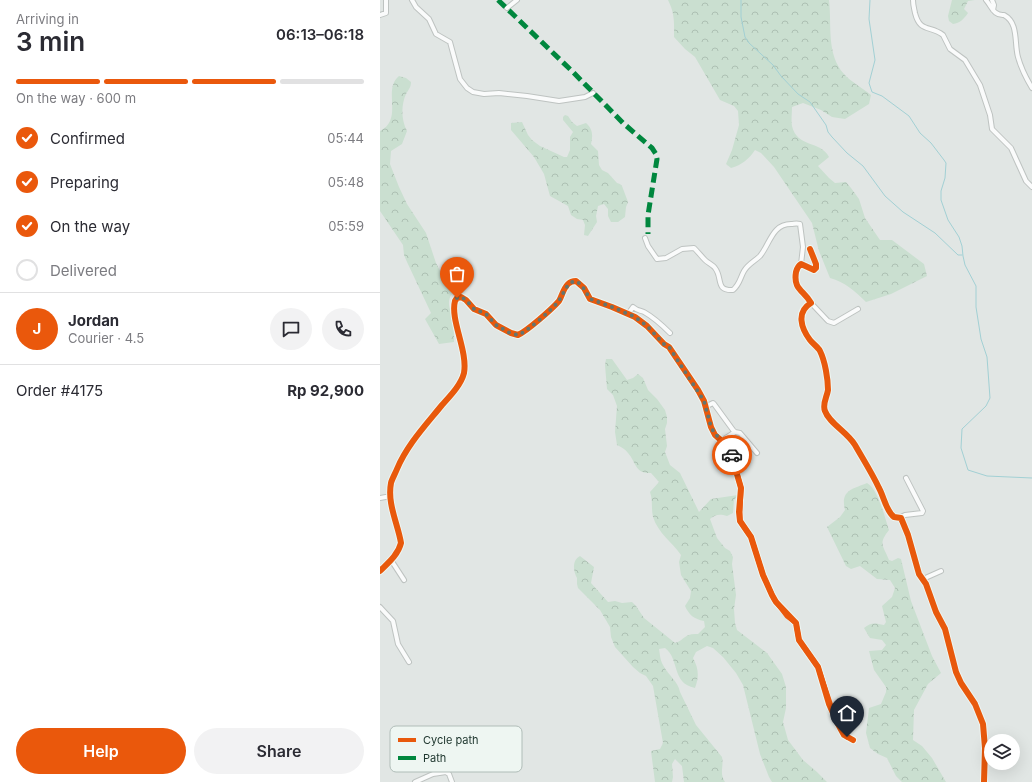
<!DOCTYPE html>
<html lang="en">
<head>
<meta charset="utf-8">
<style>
  :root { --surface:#fff; --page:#f2f2f3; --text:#2b2b33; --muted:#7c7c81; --line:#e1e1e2; --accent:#ea580c }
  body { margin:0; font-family:Inter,sans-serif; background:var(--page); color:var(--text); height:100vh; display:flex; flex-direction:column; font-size:15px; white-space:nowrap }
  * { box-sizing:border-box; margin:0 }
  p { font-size:13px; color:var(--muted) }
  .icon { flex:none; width:22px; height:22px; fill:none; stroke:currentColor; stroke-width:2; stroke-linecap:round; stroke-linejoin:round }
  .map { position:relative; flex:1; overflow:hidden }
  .drawer { display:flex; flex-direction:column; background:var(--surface); width:380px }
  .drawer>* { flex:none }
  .buttons { position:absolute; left:604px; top:734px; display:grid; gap:8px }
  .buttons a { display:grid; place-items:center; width:36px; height:36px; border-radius:50%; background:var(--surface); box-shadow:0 4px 16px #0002; font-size:20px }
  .pin { position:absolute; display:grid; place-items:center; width:34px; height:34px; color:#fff; margin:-41px -17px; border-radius:50% 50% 50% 0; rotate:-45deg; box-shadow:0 0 4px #0007 }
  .pin .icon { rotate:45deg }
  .courier { position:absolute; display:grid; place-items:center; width:40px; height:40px; margin:-20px; border:3px solid #ea580c; border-radius:50%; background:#fff; color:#222; box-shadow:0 1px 5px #0007 }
  .head em { font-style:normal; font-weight:600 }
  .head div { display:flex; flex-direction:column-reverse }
  .head { display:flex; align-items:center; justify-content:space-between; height:68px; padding:0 16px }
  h1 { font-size:26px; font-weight:600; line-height:30px }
  .bar { display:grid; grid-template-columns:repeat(4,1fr); gap:6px 4px; align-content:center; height:48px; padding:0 16px }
  .bar i { height:5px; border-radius:3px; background:var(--line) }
  .bar .selected { background:var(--accent) }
  .bar p { grid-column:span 4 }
  .line { display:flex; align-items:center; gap:10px; padding:0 16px; border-top:1px solid var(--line) }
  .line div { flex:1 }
  .round { display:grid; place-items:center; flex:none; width:42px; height:42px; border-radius:21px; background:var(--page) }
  ol { padding:0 16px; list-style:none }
  li { display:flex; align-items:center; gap:12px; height:44px }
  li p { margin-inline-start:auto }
  li .icon { padding:4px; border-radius:50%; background:var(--accent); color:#fff; stroke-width:4 }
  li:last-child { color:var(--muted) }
  li i { width:22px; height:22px; border:2px solid var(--line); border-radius:50% }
  .button { display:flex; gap:8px; margin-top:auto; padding:8px 16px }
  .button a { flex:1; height:46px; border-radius:24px; background:var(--accent); color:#fff; font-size:16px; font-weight:600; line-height:46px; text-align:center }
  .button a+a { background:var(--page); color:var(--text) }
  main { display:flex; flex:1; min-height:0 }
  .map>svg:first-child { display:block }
  .forest { fill:url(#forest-crowns) }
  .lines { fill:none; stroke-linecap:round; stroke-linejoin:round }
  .stream { stroke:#a2d0d4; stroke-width:1 }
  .minor-casing { stroke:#bec3c1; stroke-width:6 }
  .minor { stroke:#fafbfb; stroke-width:4 }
  .quiet { stroke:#00873e; stroke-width:5; stroke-dasharray:10 5; stroke-linecap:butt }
  .cycleway-casing { stroke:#eef6f2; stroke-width:8 }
  .cycleway { stroke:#e8590c; stroke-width:6 }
  .done { stroke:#64756f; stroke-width:4; stroke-dasharray:0 7.2 }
  .route { stroke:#ea580c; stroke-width:5 }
  .key { fill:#eef6f2; stroke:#b0bdb8; stroke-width:1 }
  .key-label { font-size:11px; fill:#203830 }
</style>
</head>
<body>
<main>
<section class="drawer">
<div class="head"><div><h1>3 min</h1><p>Arriving in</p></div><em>06:13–06:18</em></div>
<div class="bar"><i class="selected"></i><i class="selected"></i><i class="selected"></i><i></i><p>On the way · 600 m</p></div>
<ol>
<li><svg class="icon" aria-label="check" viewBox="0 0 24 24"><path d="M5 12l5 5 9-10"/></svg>Confirmed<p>05:44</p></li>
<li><svg class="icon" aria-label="check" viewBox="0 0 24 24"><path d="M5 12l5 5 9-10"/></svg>Preparing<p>05:48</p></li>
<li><svg class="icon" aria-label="check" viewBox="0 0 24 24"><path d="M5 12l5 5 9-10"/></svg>On the way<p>05:59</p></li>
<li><i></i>Delivered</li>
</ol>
<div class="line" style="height:72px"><b class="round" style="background:var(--accent);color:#fff">J</b><div><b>Jordan</b><p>Courier · 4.5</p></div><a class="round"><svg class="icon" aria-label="chat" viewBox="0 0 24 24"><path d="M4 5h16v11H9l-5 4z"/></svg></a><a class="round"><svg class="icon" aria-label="phone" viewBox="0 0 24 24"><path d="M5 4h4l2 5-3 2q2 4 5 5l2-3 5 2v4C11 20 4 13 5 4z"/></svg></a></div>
<div class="line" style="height:52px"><div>Order #4175</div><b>Rp 92,900</b></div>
<div class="button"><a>Help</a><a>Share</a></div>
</section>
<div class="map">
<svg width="652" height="782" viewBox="0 0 652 782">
  <defs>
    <pattern id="forest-crowns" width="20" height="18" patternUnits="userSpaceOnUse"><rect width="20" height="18" fill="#cadfd0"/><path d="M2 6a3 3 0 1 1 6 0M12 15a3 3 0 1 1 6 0" fill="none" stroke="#adc0b3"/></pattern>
  </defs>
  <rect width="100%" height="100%" fill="#e1e6e4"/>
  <path class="forest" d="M288,0H449C452,25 446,54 464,74C471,82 483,88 491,95L489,104L465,119L452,117L441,110L423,103L412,107C412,113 411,121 412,126C417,148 440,140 449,157L438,166L449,178L455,183L466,182L471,188L479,199L485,218L500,240H512L544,264L547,276L511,294L486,302C475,291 465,282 450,278L439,251L432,223L394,167L381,153L375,150C369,159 362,165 351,168L346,164L352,150L359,125L358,111L354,106L340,100L315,57L305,49L294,37C294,22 295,14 288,0Z
    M572,0H595L588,1L584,9L588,13C584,19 580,23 573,24L569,21L568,16Z
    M19,76L26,78L31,82C31,87 29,89 26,94C21,105 21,120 27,131L22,144L11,151L10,164L19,187L27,204L46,233L56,263L72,294C65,303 72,312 73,322C74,329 74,335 74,342L59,344L45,319L51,313L27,262L24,255L23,245L0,211V131C24,119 2,90 19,76Z
    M185,115L188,116L192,122L197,126L206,123C213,129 213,136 211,144L218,151L219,165L222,170L228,173L237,183L240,184L242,186L248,202L246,207L245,217L238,222H231L228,216V209L224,204L218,206L216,216L217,222L208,236L204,235L205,225L203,220L197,219L191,215L188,206L170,196L164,174L154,157L131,130V123L142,122L148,135L152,140L160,146L184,157H187L190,150V137L193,132L183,120V117Z
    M226,359H232L247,380L253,378L258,374L263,378L268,390L277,399L285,410L287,417V423L285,429L287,446L285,452L290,465L300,473L319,512L331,499L358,495L354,500L353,513L347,516C340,514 336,514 330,519L337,538L345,548L350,551L353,557L352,564L356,595L354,609L355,623L357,630L387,653L402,674L406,687V708L403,722L408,740L423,760L437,772L447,782H392L389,777L380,754L363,685L356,673L343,657L333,648L327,646L316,652L313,658C319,669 319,677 315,688C291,683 300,659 285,648L279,649C280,654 280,660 283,665C288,675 298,681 300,692L316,725L342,757C344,767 339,773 345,782H304L302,766L295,759L292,764L293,777L292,782H275L271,751L280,749L283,743L273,686L266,676L260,673L253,667L235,647L231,637L230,627L220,610L198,588L197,584V578C193,571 192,560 200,556L214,567L211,583L228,602L235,601L242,603L252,602L256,606L264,618L295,643C306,639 304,633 318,634L325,627L324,621C314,619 309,615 305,606L310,598L311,591L301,575L299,562L301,555C292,542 278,533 273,517C271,508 273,500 270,492L279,482L271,473C255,474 256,462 248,453C245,449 241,447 237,445L235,432L237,406L233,395L227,389L225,365Z
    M487,483C498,489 505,518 509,530C498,544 503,545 509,560L512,561L518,558L521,559L531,601L552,656L561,673L548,684L534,710L533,740L542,746L552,758L566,782H522L516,776L507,758L498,754L490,748L486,733L489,708L501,704L506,692V687L494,670L489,651L502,650L506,645L502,640L490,638L484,628C491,622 495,623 504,625L506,622L502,606L512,597L515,588L510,580L497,579L480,566L471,569L466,566L447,527L460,517L465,510C460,490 473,489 487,483Z"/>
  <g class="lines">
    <path class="stream" d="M361,0V17L365,37L369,43L393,65L401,76L418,94L430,102L446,125L448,132L452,137L467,153L483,166L505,196L523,212L555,233L578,255H582
      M490,0L489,19L495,60L489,83L492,92L502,96L529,116L540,133L551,143L564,160L566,163L565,178L561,191V200L568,220L579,237L582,246L583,256L585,265L596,286V307L601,339L607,357L610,398L606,406L582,429L581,448L588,470L607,476L652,478"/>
    <defs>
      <path id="minor" d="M32,0L36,7L49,19L56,34L70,42L80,79L87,88L93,92L104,94L119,93L147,96L179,101L205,97L213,93
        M533,0C533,5 534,8 535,13C540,33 550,25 563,35L570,49L585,60L600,85L610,115L612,129L631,148L646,181L652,187
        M606,0C612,7 614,16 624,15C639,23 634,43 638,57C641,68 646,78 652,88
        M612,0L614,5L613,10
        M127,8L137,0
        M0,15L6,13V0
        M265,238L268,246L277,259L286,258L302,249L314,248C318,252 322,257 325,260C328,263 333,265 335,268C343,278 335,291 353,290C360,284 360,278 364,271C368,264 375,261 380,256C390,244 392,224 411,224C414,224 416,223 420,224L423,247L421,264
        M430,249L436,264V268L434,270L421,264C418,266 417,268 416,272C413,290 424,290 431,303C416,312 421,328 430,340C433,344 438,347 440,351C445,361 448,379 448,390C447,397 442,404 445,411C449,423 467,432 475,445C483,459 492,473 499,488C504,497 506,511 514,517L521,518L528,535L539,574L546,584L556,612L565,629L576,672L581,683L595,704L603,724L605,748L604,782
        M431,303L448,321L454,323L478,309
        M248,314L253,307C258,311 259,310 264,312C273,317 283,326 290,333
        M325,407L333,403L334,404L353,430L355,432L360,433L377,453
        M341,441L355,432
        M0,498L11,496
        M521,517L525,515L542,513L543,511L526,478
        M11,560L24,580
        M0,571C8,563 18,555 21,543C18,524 7,504 11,483C12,479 15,474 17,469C27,445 45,426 62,405C70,396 81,385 84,373C88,351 70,320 75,301L77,298L81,297L86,300L94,309L106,314L116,325L131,333L138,335C147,331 172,309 179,301C182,296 183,289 188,284C190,282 193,281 196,281L204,288L210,299L232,307L255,317L267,326L284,344L289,347L318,390L324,401L331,427L335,435L350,448L352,452L354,464L361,488L359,512L360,521L371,537L383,575L392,595L396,602L416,623L419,640L438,667L449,704L458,724L464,735L473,740
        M543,579L561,571
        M0,607L13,621L18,644L29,662
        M35,782L53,774L66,772L69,774L72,782"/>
    </defs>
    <use href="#minor" class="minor-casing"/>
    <use href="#minor" class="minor"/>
    <path class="quiet" d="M118,0L193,72L243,123L272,148L276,154L277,159L268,215V234"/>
    <defs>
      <path id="cycleway" d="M430,249L436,264V268L434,270L421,264C418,266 417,268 416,272C413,290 424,290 431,303C416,312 421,328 430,340C433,344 438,347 440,351C445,361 448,379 448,390C447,397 442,404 445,411C449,423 467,432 475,445C483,459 492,473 499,488C504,497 506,511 514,517L521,518L528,535L539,574L546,584L556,612L565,629L576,672L581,683L595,704L603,724L605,748L604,782
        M0,571C8,563 18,555 21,543C18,524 7,504 11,483C12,479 15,474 17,469C27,445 45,426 62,405C70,396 81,385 84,373C88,351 70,320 75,301L77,298L81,297L86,300L94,309L106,314L116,325L131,333L138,335C147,331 172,309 179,301C182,296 183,289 188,284C190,282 193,281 196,281L204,288L210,299L232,307L255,317L267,326L284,344L289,347L318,390L324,401L331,427L335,435L350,448L352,452L354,464L361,488L359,512L360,521L371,537L383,575L392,595L396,602L416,623L419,640L438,667L449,704L458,724L464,735L473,740"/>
    </defs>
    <use href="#cycleway" class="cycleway-casing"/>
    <use href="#cycleway" class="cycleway"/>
  </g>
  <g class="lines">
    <path class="done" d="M77,298L81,297L86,300L94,309L106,314L116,325L130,333L138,335C148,331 170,311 177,303C184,295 184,286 194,281L201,284L210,299L232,307L255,317L267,326L284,344L289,347L324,401L331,427L335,434L350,448L352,455"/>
    <path class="route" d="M352,455L361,488L360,512V521L371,537L383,575L394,599L407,616L416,623L419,640L438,667L453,712L463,733L467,737"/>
  </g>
  <rect x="10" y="726" width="132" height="46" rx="6" class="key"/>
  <rect x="18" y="738" width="18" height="4" fill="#e8590c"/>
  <rect x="18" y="756" width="18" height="4" fill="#00873e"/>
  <g class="key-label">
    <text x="43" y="744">Cycle path</text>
    <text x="43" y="762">Path</text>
  </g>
</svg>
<div class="buttons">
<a><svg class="icon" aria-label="layers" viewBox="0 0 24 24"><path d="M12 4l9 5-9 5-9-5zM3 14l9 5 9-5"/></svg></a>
</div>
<div class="pin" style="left:77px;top:298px;background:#ea580c"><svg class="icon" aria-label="bag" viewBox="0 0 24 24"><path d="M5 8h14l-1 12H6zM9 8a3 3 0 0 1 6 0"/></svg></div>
<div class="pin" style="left:467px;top:737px;background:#1f2937"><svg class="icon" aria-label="home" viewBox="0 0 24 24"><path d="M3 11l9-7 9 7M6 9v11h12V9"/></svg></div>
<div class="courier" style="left:352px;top:455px"><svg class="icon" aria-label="car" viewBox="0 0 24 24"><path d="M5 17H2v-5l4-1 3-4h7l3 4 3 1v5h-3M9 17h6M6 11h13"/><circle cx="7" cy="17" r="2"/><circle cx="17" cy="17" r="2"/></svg></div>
</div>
</main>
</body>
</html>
